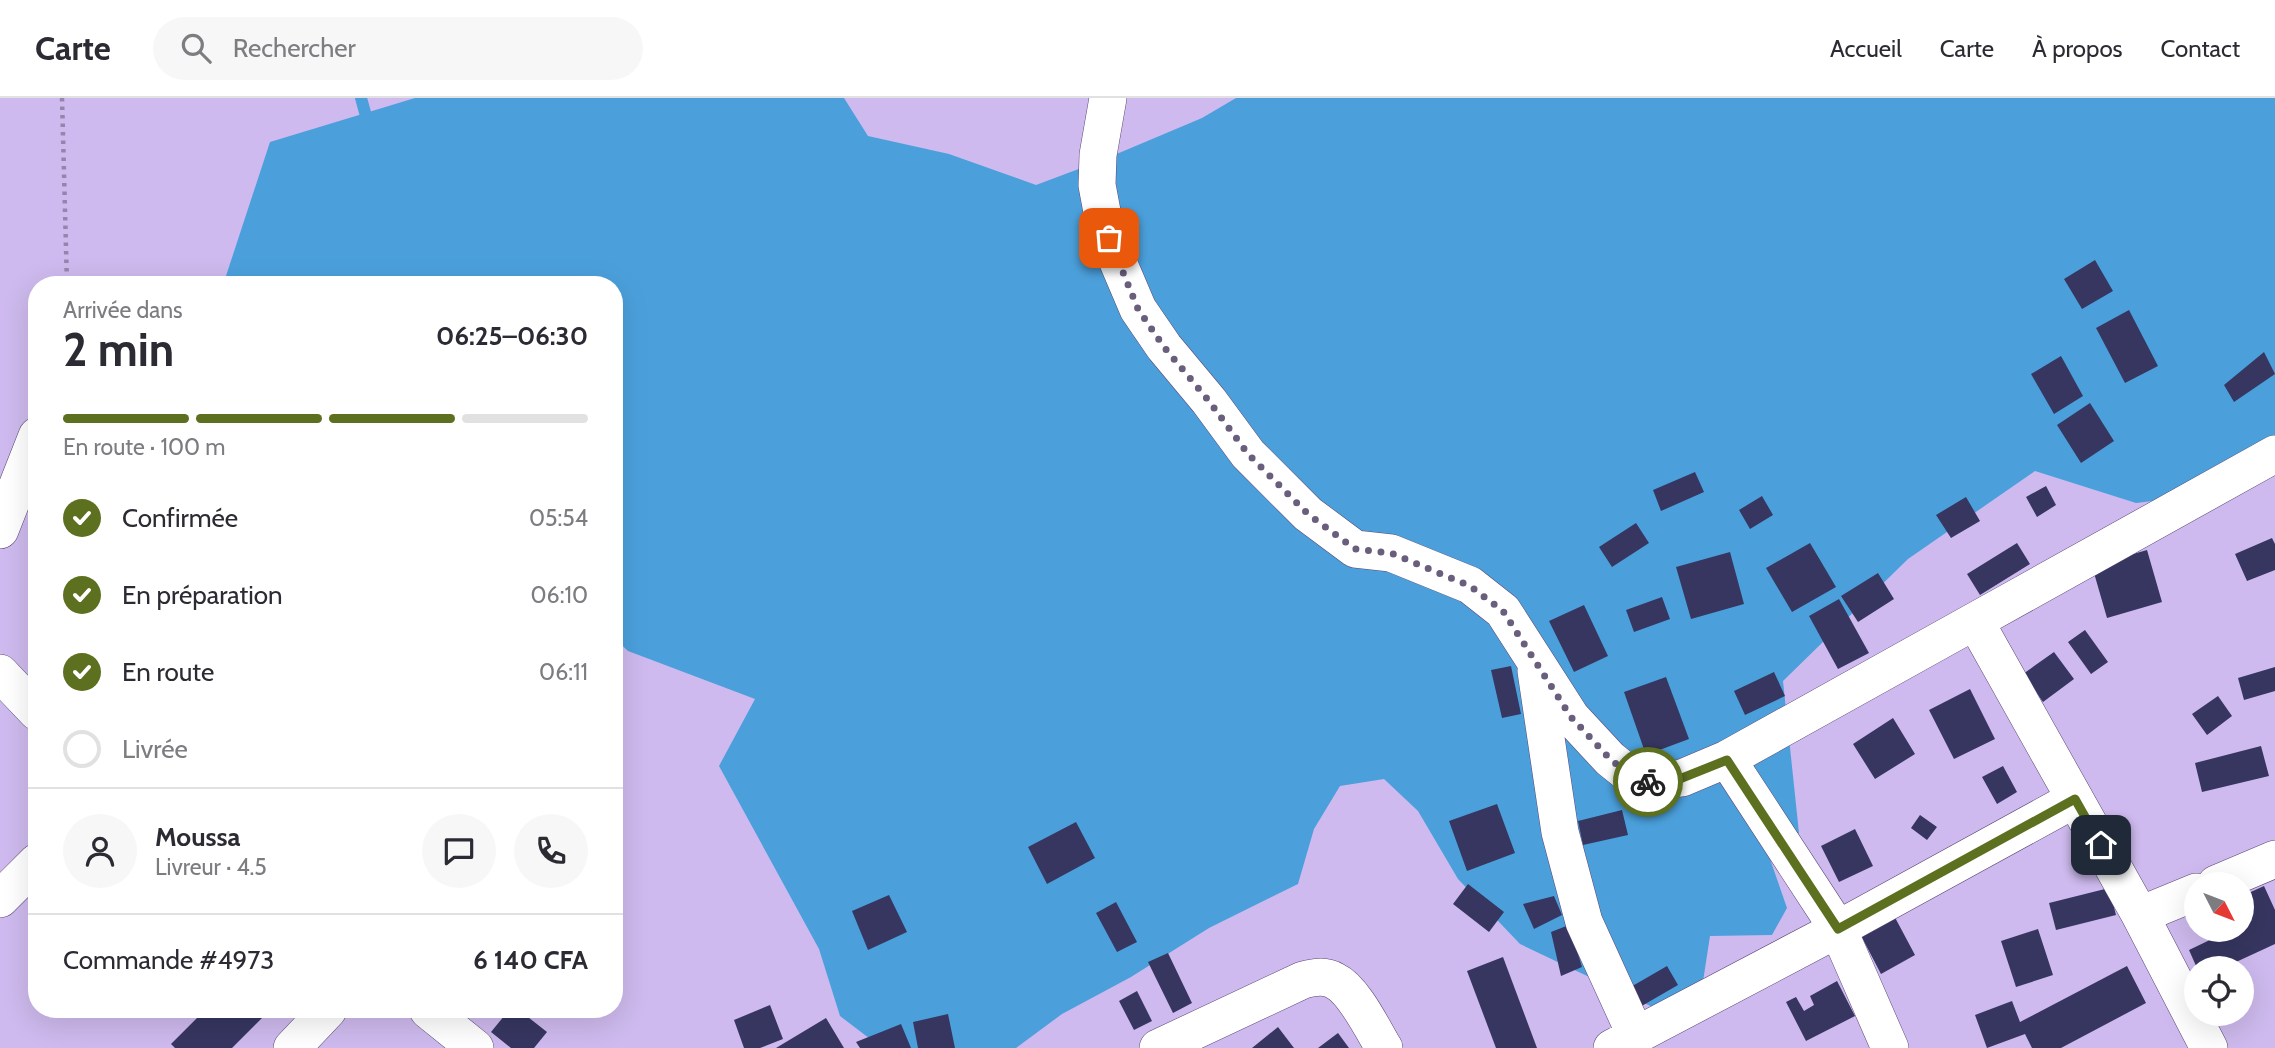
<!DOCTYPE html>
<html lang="fr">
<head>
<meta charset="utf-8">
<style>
  :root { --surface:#fff; --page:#f7f7f7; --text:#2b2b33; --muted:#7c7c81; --line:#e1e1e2; --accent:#5c7020 }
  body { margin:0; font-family:Cabin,sans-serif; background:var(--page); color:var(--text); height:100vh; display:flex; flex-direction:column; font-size:26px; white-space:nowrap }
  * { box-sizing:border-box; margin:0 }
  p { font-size:23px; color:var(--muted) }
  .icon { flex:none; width:38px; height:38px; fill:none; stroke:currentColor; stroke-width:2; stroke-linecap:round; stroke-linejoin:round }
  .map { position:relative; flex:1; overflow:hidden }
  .sheet { position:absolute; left:28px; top:178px; width:595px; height:742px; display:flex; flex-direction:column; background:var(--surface); border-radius:28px; box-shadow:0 7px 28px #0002 }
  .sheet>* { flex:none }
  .needle { width:46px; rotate:132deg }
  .tools { position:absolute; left:2184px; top:774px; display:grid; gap:14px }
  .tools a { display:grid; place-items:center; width:70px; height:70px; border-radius:50%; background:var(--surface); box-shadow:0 7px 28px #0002; font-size:35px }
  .pin { position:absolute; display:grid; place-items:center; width:60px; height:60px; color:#fff; margin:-30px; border-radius:14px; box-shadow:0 4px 10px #0006 }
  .courier { position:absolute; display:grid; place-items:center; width:70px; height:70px; margin:-35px; border:5px solid #5c7020; border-radius:50%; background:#fff; color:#222; box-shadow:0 2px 9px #0007 }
  .headline em { font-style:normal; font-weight:700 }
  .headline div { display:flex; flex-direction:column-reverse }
  .headline { display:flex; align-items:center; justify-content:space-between; height:119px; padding:0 35px }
  h1 { font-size:46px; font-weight:700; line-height:52px }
  .bar { display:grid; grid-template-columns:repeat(4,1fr); gap:10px 7px; align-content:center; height:84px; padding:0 35px }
  .bar i { height:9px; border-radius:5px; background:var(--line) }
  .bar .selected { background:var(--accent) }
  .bar p { grid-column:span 4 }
  .line { display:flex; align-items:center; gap:18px; padding:0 35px; border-top:2px solid var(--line) }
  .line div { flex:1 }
  .round { display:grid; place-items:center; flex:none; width:74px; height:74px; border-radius:37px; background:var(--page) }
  ol { padding:0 35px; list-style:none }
  li { display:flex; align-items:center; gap:21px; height:77px }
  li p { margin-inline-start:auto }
  li .icon { padding:7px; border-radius:50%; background:var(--accent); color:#fff; stroke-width:4 }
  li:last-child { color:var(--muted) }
  li i { width:38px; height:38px; border:4px solid var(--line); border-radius:50% }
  header { display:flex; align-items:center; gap:42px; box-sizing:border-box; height:98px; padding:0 35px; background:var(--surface); border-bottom:2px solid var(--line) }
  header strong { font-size:33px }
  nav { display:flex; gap:38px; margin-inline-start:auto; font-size:24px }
  .search { width:490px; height:63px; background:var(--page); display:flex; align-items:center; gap:18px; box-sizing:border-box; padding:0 24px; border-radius:38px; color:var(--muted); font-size:26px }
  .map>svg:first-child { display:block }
  .water { fill:#4ba0dc }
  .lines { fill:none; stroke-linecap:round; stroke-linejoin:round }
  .stream { stroke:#4ba0dc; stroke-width:12 }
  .building { fill:#363661 }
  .minor-casing { stroke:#5a4875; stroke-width:38 }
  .path { stroke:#9585ad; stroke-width:4.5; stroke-dasharray:3.5 5; stroke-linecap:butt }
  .minor { stroke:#fff; stroke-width:37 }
  .done { stroke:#6a5e7d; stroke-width:7; stroke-dasharray:0 12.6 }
  .route { stroke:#5c7020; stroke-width:9 }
</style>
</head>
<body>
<header>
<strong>Carte</strong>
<div class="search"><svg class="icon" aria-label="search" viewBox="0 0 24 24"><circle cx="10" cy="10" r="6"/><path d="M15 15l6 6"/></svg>Rechercher</div>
<nav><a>Accueil</a><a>Carte</a><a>À propos</a><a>Contact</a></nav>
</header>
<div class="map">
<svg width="2275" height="950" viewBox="0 0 2275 950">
  <rect width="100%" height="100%" fill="#cebaee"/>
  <path class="water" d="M415,0H844L868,38L949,56L1036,87L1100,63L1202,20L1236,0H2275V357L2203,397L2136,405L2035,373L1908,461L1783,583L1799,735L1770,761L1787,810L1772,837L1710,838L1700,903L1663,914L1520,846L1458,781L1418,713L1384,681L1340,688L1314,731L1298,786L1209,830L1131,879L1062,916L1016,950H882L840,918L819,851L719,668L755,601L628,553L614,540V187H223L270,44Z"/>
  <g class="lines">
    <path class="stream" d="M361,0L369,29"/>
  </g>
  <path class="building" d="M2095,162L2113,193L2082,211L2064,181Z
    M2129,212L2158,268L2125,285L2096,230Z
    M2264,254L2275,276L2234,304L2224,287Z
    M2061,258L2083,298L2054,316L2031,276Z
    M2090,305L2114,343L2081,365L2057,327Z
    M1695,374L1704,394L1661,413L1653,392Z
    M2046,388L2056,407L2037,419L2026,399Z
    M1762,398L1773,417L1750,431L1739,412Z
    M1966,399L1980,423L1951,440L1936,417Z
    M1636,425L1649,445L1612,469L1599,449Z
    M2272,440L2275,446V472L2247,483L2235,456Z
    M1810,445L1836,489L1792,514L1766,470Z
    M2017,445L2030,466L1980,497L1967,476Z
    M2147,452L2162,504L2107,520L2092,468Z
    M1730,454L1744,506L1691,521L1676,469Z
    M1878,475L1894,501L1858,524L1841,498Z
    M1662,499L1670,521L1634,534L1626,512Z
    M1839,501L1869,555L1838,571L1809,518Z
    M1584,507L1608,558L1574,574L1549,523Z
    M2085,532L2108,564L2091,576L2068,544Z
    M2054,554L2074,581L2043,604L2023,576Z
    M1511,568L1521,616L1502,620L1491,572Z
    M2275,569V593L2244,602L2238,580Z
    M1774,574L1785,598L1745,617L1734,593Z
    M1666,579L1689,641L1646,657L1624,594Z
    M1970,591L1995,641L1954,661L1929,612Z
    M2218,598L2232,618L2207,637L2192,616Z
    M1893,620L1915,656L1875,681L1853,646Z
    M2261,648L2269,678L2202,694L2195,665Z
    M2003,668L2017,694L1997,706L1982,679Z
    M1497,706L1515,755L1467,773L1449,723Z
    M1622,712L1628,737L1583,747L1578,723Z
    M1920,717L1937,729L1927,742L1911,730Z
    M1076,724L1095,760L1047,786L1028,749Z
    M1855,731L1873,768L1839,784L1821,748Z
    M1468,786L1504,814L1489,834L1453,806Z
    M2264,788L2275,812V846L2223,870H2197L2189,852L2214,840L2210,831H2242V798Z
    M2109,790L2116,817L2056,832L2049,805Z
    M889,797L907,834L868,852L852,813Z
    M1554,798L1562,817L1534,831L1523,806Z
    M1116,804L1137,844L1117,854L1096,815Z
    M1891,812L1915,857L1881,876L1857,830Z
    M1569,827L1582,869L1561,878L1551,834Z
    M2038,831L2053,877L2016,889L2001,843Z
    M1168,855L1192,905L1173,915L1148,864Z
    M1503,859L1537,950H1496L1467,873Z
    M1667,868L1678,887L1640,909L1629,890Z
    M2127,868L2146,905L2061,950H2032L2025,936L1987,950L1975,917L2012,903L2020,924Z
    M1837,883L1855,918L1806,943L1786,904L1796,899L1804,913L1814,907L1810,898Z
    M1137,893L1152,923L1134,932L1119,903Z
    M770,907L783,941L760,950H744L734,922Z
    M205,912H254L262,920L232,950H175L171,946Z
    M509,912H519L547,934L534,950H511L491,934Z
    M948,916L955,950H918L913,924Z
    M826,920L844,950H776Z
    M901,926L911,950H860L856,944Z
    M1278,929L1294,950H1252Z
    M1338,935L1349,950H1318Z"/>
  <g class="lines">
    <defs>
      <path id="minor" d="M1108,0L1098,57L1097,87L1103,119L1118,164L1138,211L1164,249L1209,303L1248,356L1308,416L1355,451L1391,455L1470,487L1503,513L1571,619L1610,661L1640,685L1682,680L1727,661
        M0,432L37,338
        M1975,523L2275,356
        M1536,573L1560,734L1584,824L1636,938
        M0,575L37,614
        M2216,786L2275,761
        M0,801L37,764
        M2140,817L2196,794
        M428,912L475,950
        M292,950L328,912
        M1158,950L1303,882C1314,879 1325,877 1335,883C1354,892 1373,932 1384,950
        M1612,950L1838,831L2075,701
        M1890,950L1838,831L1727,661L1975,523L2140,817L2209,950"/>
    </defs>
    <use href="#minor" class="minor-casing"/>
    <path class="path" d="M62,0L67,187"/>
    <use href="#minor" class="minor"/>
  </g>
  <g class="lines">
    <path class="done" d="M1109,140L1138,211L1164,249L1209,303L1248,356L1308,416L1355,451L1391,455L1470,488L1503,513L1571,619L1610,661L1640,685L1648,684"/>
    <path class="route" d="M1648,684L1682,680L1727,662L1838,831L2075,701L2101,747"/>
  </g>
</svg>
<div class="tools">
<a><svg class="needle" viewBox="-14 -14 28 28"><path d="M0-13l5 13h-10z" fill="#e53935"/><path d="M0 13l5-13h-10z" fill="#7c7c81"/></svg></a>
<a><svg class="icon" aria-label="locate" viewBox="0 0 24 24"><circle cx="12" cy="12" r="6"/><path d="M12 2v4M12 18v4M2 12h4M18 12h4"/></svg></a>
</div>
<div class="pin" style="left:1109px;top:140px;background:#ea580c"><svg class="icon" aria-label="bag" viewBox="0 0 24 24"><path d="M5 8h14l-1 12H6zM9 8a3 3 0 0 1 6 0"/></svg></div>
<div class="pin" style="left:2101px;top:747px;background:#1f2937"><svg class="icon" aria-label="home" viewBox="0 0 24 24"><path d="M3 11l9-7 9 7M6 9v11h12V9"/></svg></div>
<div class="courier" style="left:1648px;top:684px"><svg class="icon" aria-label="bike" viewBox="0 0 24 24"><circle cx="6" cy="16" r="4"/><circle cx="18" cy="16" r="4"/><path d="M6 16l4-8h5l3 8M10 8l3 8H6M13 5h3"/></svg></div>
<section class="sheet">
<div class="headline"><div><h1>2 min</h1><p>Arrivée dans</p></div><em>06:25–06:30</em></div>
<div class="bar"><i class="selected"></i><i class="selected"></i><i class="selected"></i><i></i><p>En route · 100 m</p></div>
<ol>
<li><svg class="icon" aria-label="check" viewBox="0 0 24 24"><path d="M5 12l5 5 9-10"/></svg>Confirmée<p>05:54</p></li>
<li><svg class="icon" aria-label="check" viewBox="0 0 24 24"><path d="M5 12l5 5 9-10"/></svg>En préparation<p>06:10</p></li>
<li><svg class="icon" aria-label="check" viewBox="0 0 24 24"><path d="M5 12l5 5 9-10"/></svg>En route<p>06:11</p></li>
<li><i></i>Livrée</li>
</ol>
<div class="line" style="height:126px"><a class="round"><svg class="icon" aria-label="person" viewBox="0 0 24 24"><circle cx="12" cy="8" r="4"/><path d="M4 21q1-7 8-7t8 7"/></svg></a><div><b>Moussa</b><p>Livreur · 4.5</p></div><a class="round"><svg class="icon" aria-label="chat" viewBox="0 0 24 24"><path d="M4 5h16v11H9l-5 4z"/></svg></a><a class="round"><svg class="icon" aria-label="phone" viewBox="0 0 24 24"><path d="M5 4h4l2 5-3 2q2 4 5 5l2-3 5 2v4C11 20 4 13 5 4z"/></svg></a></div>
<div class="line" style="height:91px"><div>Commande #4973</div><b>6 140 CFA</b></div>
</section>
</div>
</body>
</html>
